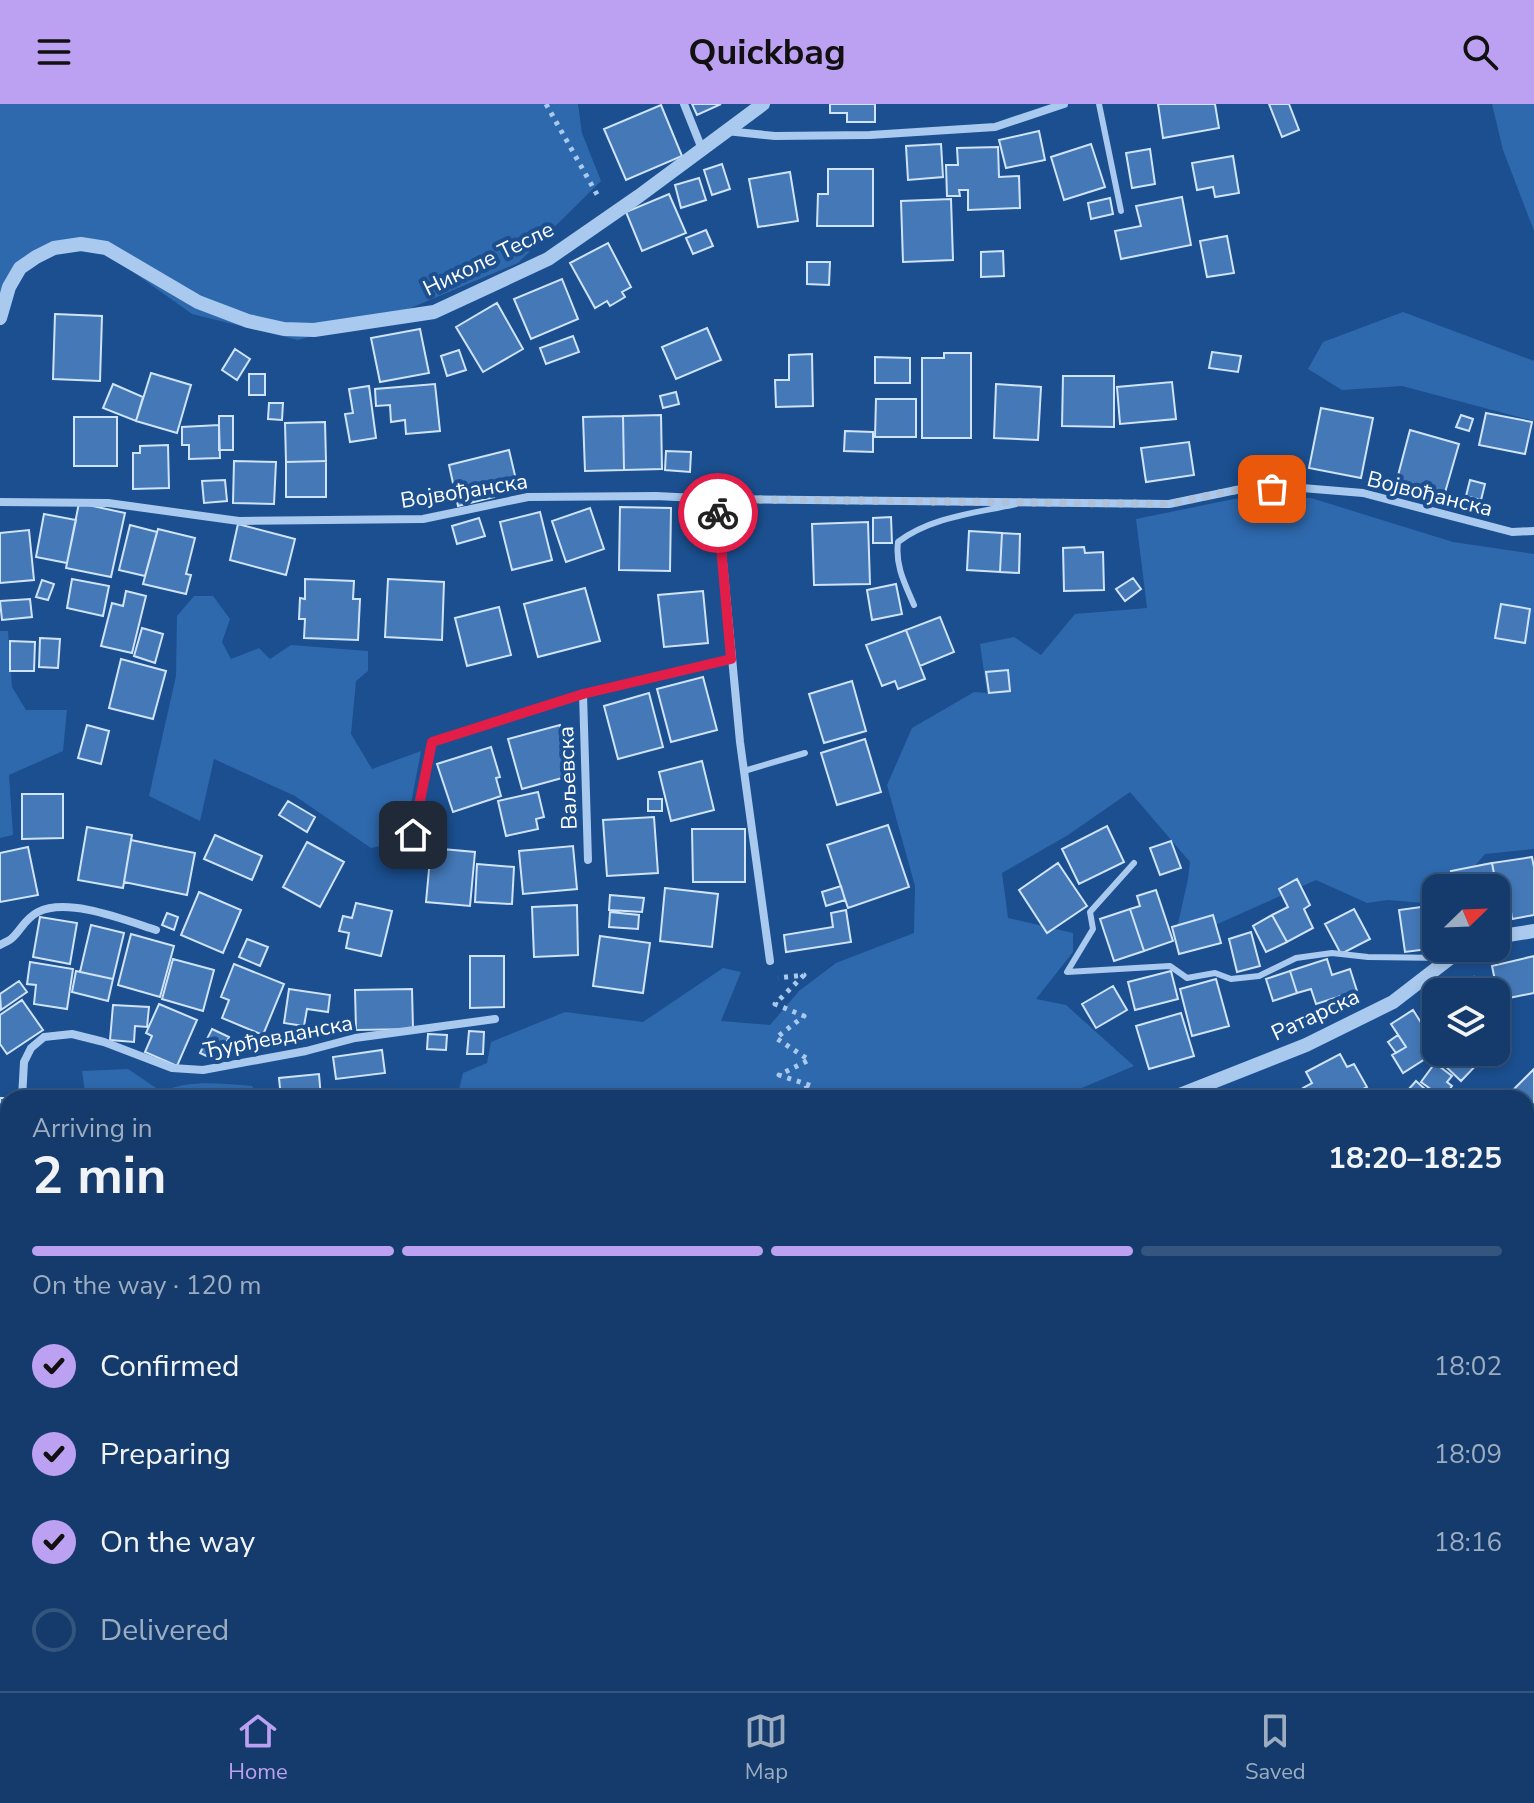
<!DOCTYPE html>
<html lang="en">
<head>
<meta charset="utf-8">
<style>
  :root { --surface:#143b6b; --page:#214673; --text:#f1f3f6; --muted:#9dadc1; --line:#33557e; --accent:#bca0f2 }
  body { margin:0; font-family:"Nunito Sans",sans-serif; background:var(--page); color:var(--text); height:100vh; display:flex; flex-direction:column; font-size:30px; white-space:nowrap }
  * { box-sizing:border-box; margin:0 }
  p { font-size:26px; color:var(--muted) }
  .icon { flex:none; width:44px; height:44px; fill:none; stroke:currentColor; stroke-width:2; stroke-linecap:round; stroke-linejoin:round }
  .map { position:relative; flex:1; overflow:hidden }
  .details { position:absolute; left:0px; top:986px; width:1534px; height:602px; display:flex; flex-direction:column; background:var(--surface); border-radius:24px 24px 0 0; box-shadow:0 4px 12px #0003,0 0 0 2px var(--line) }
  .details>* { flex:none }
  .needle { width:52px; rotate:67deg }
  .controls { position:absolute; left:1422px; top:770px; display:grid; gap:16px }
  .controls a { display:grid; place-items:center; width:88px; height:88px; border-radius:16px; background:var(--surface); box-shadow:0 4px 12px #0003,0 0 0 2px var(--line); font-size:40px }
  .pin { position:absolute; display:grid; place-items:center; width:68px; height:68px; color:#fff; margin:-34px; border-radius:16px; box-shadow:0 4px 12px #0006 }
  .courier { position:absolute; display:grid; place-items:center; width:80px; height:80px; margin:-40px; border:6px solid #e11d48; border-radius:50%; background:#fff; color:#222; box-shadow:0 2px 10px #0007 }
  .summary em { font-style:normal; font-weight:700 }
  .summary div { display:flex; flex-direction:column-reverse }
  .summary { display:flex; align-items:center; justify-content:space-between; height:136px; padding:0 32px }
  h1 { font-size:52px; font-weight:700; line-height:60px }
  .bar { display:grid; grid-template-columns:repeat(4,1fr); gap:12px 8px; align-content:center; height:96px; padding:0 32px }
  .bar i { height:10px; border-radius:6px; background:var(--line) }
  .bar .active { background:var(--accent) }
  .bar p { grid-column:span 4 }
  ol { padding:0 32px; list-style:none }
  li { display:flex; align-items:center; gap:24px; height:88px }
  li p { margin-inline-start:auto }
  li .icon { padding:8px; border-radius:50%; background:var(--accent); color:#111; stroke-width:4 }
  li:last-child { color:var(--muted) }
  li i { width:44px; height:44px; border:4px solid var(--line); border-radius:50% }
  header { display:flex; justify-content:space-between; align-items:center; height:104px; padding:0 32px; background:var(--accent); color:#111; font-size:36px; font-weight:700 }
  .dock { display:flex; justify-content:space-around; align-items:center; height:112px; border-top:2px solid var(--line); background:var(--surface); font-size:22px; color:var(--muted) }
  .dock a { display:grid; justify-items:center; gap:4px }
  .dock .active { color:var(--accent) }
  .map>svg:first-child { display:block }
  .green { fill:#2e69ad }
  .building { fill:#4478b7; stroke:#cfe3fa; stroke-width:2 }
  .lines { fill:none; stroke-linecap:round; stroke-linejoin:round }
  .path { stroke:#a9c9ee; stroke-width:5; stroke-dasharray:4 6; stroke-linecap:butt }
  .service { stroke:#a9c9ee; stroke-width:6 }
  .minor { stroke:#a9c9ee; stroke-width:8 }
  .tertiary { stroke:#a9c9ee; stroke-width:14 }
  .done { stroke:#afc1d8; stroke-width:8; stroke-dasharray:0 14.4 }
  .route { stroke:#e11d48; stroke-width:10 }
  .labels { text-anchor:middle; stroke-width:8; stroke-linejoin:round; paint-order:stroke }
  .street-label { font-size:22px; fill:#fff; stroke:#1b4f8f }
</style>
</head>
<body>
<header><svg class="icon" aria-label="menu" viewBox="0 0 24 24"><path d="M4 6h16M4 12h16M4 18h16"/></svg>Quickbag<svg class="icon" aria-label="search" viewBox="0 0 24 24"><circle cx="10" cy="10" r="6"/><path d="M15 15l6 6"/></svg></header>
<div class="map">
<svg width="1534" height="1587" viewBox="0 0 1534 1587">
  <rect width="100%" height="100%" fill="#1b4f8f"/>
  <path class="green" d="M0,0H578L582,29L601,77L518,159L406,206L298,236L192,210L84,133L8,176L0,195Z
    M1492,0H1534V127L1503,46Z
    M1403,208L1534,257V317L1402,282L1342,286L1308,265L1323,238Z
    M1311,394L1453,438L1534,450V745L1485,750L1456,784H1436V800L1388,796L1367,799L1316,776L1213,822L1177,824L1188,775L1190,758L1130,688L1068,731L1002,769L1008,814L1073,829V848L1036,895L1066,901L1134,962L1058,994H457L463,969L487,959L491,938L565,908L643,918L723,864L741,868L721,917L770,921L799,887L836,859L914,829L915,782L887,681L912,624L974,588L987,589L980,540L1014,533L1041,551L1075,510L1147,504L1136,415L1234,395Z
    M194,492H213L230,515L222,538L231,555L259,544L270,555L291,541L368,547V567L356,577L351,630L372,665L421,647L404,736L371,744L295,692L214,655L200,717L149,692L176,572L177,512Z
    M0,527H8L12,583L26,606H67L63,647L9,671L13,731L0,734Z
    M128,965L162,988C189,975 223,980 252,982L260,994H86L82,967Z
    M1534,1039V1587H572L557,1580H1526V1041Z"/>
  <path class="building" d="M692,0H721L697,11Z
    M830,0H875V18H847V9H830Z
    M1158,0H1215L1219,24L1163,34Z
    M1269,0H1289L1299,26L1282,33Z
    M661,1L682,52L626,76L604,25Z
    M1039,27L1045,56L1006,64L999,36Z
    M941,40L943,73L908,76L906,42Z
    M1091,40L1105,83L1064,96L1051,53Z
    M998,43L999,73L1019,72L1020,104L968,106V86H959L960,92H947L946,61H958L957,44Z
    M1150,45L1155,80L1132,84L1126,49Z
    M1233,52L1239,89L1215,93L1213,83L1197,86L1192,59Z
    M722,60L730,85L712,91L704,66Z
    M828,65H873V122H817L818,90H828Z
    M790,68L798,117L758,123L749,75Z
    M699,74L706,96L681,104L675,81Z
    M669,90L686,129L642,147L626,108Z
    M1182,93L1191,141L1121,155L1115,127L1141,122L1136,102Z
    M1110,94L1113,110L1091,115L1088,99Z
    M951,95L953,156L903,158L901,97Z
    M706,126L713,142L693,150L686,134Z
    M1227,132L1234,169L1207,173L1200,137Z
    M608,139L631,183L622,188L625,193L610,202L607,197L595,204L570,159Z
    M1003,147L1004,172L981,173V148Z
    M807,158H830L829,181L807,180Z
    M562,175L578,215L531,235L514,195Z
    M497,199L523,245L483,268L456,223Z
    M55,210L102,212L100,277L53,275Z
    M707,224L721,256L676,275L662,243Z
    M420,225L429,269L380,278L371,234Z
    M573,232L579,248L546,260L540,244Z
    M235,245L250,255L237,276L222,266Z
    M459,246L466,266L447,272L441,252Z
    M1212,248L1241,252L1238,268L1209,264Z
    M944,249H971V334H922V254H944Z
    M812,250L813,302L776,303L775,276H789V251Z
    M875,253L910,254V279H875Z
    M151,269L191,281L177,329L136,317Z
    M249,270H265V291H249Z
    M1063,272H1114V323L1062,322Z
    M1172,278L1176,315L1120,320L1117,283Z
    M113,280L143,293L136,317L103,304Z
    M435,280L440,327L406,330L405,316L391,318L390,301L376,302L375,285Z
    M996,280L1041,283L1038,336L994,334Z
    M369,282L376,334L350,338L345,310L353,309L349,285Z
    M676,288L679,300L663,304L660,292Z
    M876,295H916V333H875Z
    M269,299H283L282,316L268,315Z
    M1321,304L1373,314L1361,374L1309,364Z
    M1486,309L1532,318L1525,350L1479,341Z
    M661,311L662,365L624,366L623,312Z
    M1461,311L1473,315L1469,327L1456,323Z
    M219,312H233V346H219Z
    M623,312L624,366L585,367L583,313Z
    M74,313H117V362H74Z
    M325,318L326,357L286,358L285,319Z
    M219,321L220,354L189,355V341H182V323Z
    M1410,326L1459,340L1444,392L1396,379Z
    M845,327L873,328V348L844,347Z
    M1189,338L1194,371L1146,378L1141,344Z
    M168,341L169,384L133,385V349H140V342Z
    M509,346L517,380L493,386L494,393L458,402L449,361Z
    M666,347L691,348L690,368L665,366Z
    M234,357L276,358L274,400L233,399Z
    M326,357V393H286V358Z
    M225,376L227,397L204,399L202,377Z
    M1470,376L1485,380L1481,396L1466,392Z
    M79,399L125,409L111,473L66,464Z
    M620,403L671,404L670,467L619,466Z
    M590,404L604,445L566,458L552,417Z
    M540,408L552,456L512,466L500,418Z
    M44,410L76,416L67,459L36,453Z
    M891,413L892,439H873V414Z
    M479,414L485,432L457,440L452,422Z
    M868,418L870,480L814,481L812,420Z
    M238,420L295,435L286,471L230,456Z
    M130,421L157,428L145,472L119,466Z
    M158,425L195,434L186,470L191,471L186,490L143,480Z
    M29,426L34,476L0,479V429Z
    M969,427L1002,429L1000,468L967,466Z
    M1002,429L1020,430L1019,469L1000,468Z
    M1084,443L1085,449L1103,448L1104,486L1064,487L1063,444Z
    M1133,474L1141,485L1125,497L1116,485Z
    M72,475L109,482L103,512L67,504Z
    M305,475L354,477L353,495H360L358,536L304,534L305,515H299L300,494L305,495Z
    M388,475L444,478L442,536L385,533Z
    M42,476L54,480L48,496L36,493Z
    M896,480L902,510L872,516L867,486Z
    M585,484L600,537L538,553L524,500Z
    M126,487L146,492L132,549L101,542L112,499L123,502Z
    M703,487L708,539L664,543L658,491Z
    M30,495L32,513L2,516L0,497Z
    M1501,500L1530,505L1525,539L1495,534Z
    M499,503L511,551L467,562L455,514Z
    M940,513L954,548L920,562L906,526Z
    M142,524L163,530L155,559L134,552Z
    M906,526L925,575L898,585L895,577L882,582L866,541Z
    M40,534L60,535L58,564L39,563Z
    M10,537L35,538L34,567H10Z
    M121,555L166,567L153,615L109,604Z
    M1008,566L1010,587L989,589L986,568Z
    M703,573L717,626L671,638L657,585Z
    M852,577L866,627L824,639L809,590Z
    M649,589L663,643L618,655L604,602Z
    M87,621L109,627L101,660L78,654Z
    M560,621L573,671L522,685L508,635Z
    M865,635L881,688L837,701L821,649Z
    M491,643L500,673L496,674L501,692L453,708L437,660Z
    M702,657L714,706L671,717L659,668Z
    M538,688L544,713L536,715L538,725L506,732L498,697Z
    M22,690H63V734L22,735Z
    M648,695H662V707H648Z
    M288,697L315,713L307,728L279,711Z
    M654,713L658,769L607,772L603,716Z
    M888,721L909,783L848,804L827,741Z
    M1107,722L1124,758L1079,780L1062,745Z
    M87,723L132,731L123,784L78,776Z
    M692,725H745V778H693Z
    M215,731L262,752L252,776L204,755Z
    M131,736L195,749L187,791L124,778Z
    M1171,737L1181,764L1160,771L1150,744Z
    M307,738L344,758L320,803L283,783Z
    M573,742L577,785L523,790L519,747Z
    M28,743L38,791L0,798V749Z
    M431,744L475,748L470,802L426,798Z
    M1532,753L1534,763V811L1512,815L1510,800L1500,802L1492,759Z
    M1058,759L1087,802L1047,829L1019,786Z
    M1492,759L1500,802H1496V784H1454L1451,767Z
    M477,760L514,763L512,800L475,798Z
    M1297,775L1310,801L1304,805L1313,824L1287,838L1272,811L1288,803L1279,785Z
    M841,782L845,796L826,802L822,788Z
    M665,784L718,790L712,843L660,837Z
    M1156,786L1173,837L1144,847L1130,805L1140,802L1137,792Z
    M199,788L241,806L223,849L181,831Z
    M610,791L644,794L642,808L609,806Z
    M356,799L392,807L381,852L346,844L349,829L339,827L343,812L352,814Z
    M577,801L578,851L534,853L532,803Z
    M1436,801V844L1405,848L1399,806Z
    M1130,805L1144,847L1114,857L1100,815Z
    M1354,805L1370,835L1341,850L1325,820Z
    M846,806L851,838L786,848L784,831L833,823L831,809Z
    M610,808L639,811L638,825L609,823Z
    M167,809L178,813L174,826L162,821Z
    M1213,811L1221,839L1179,850L1172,823Z
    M1272,811L1287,838L1266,848L1253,822Z
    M40,813L77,819L70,860L33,853Z
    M91,821L124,829L113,875L80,868Z
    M1251,828L1260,862L1237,868L1229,835Z
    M131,830L174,842L160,893L118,881Z
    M600,832L650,839L643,889L593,882Z
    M247,835L268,843L260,862L239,853Z
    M470,852H504V903L470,904Z
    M1534,852V889L1499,896L1492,862Z
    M173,855L214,866L203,907L162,895Z
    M1327,855L1332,871L1350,865L1357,887L1316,900L1311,885L1297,889L1290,867Z
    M30,858L73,865L67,905L34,900L36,881L27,880Z
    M234,860L284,880L263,931L222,914L229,896L221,893Z
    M76,867L113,875L108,897L72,888Z
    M1171,867L1178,895L1135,906L1128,878Z
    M1290,867L1297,889L1273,897L1266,875Z
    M1474,873L1485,888H1455Z
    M1216,875L1229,922L1192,932L1180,885Z
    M19,877L27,888L1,906L0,890Z
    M1113,882L1127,906L1096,924L1082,900Z
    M289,885L330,891L328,908L307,905L304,922L284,919Z
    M412,885L413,925L356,926L355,886Z
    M22,896L43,926L7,950L0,940V911Z
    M159,900L197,916L177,962L145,948L152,932L146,929Z
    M113,901L149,903L147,923L135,922L134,938L110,936Z
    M1413,906L1436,942V948L1403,969L1392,951L1406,943L1391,920Z
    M1181,909L1194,952L1149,965L1136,922Z
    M212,925L229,933L217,957L200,949Z
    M469,927L484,928L483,950H467Z
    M428,930L447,931L446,946L427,945Z
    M1398,931L1406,943L1396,949L1388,938Z
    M382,946L385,969L336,975L333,953Z
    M1455,948H1476L1482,955L1461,977L1443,960Z
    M1340,950L1347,963L1354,960L1367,983L1347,994H1308L1303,984L1312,979L1306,968Z
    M1435,959L1452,972L1447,978L1452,982L1443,994L1421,978Z
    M1534,965V1023L1526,1015V994H1505Z
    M319,970L321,994H281L279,974Z
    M1416,977L1435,994H1401Z
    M0,994H12H8V1020L0,1021Z
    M0,1041H5L8,1077L0,1078Z
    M8,1081V1126L0,1127V1082Z
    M8,1173V1210L0,1200V1179Z
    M8,1243V1285L0,1289V1247Z
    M8,1375V1414L0,1402V1380Z
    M8,1471V1524L7,1525L0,1514V1476Z
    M167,1580H214L220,1586L160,1587Z
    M435,1580H491L495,1587H432L430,1583Z"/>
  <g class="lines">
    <path class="path" d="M546,0L599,94
      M776,994L812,982L779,971L809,956L776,934L804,912L775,900L804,871L778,874"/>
    <path class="service" d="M1099,0L1121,107
      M914,501C905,480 895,462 898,438C931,413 976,409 1016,400
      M744,667L805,649
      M1134,759L1090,808L1093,825L1067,868L1170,862L1187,874L1215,869L1231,875L1259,872L1296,854L1332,849L1368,853L1446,854"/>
    <path class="minor" d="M684,0L702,45
      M726,27L775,32L870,31L995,23L1064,0
      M717,395L740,638L770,857
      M0,398L108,399L239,417L423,415L528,393L656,392L717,395L1169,400L1241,385L1302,384L1363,389L1512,428L1534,427
      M583,590L588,756
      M413,731L432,638L583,590L731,555
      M0,841C4,839 8,837 11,835C21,827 24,815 38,808C68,793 125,816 156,826
      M22,994L24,958L31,944L44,933L72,930L104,938L172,964L203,966L306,947L355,934L495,915
      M0,1162L8,1153
      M0,1235L8,1232
      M893,1580L897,1587
      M544,1587L552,1580"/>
    <path class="tertiary" d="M0,214L9,183L20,164L36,153L54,144L81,140L106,144L198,198L248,217L284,225L314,226L434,208L548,155L639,92L763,0
      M1496,833L1534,827
      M1172,994L1306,941L1393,898L1463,844
      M60,1587L68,1580"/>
  </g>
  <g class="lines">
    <path class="done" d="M718,409L717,395L1169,400L1241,385H1272"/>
    <path class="route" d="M413,731L432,638L583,590L731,555L718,409"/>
  </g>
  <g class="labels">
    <g class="street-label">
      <text transform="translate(488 154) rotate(-26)" y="8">Николе Тесле</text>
      <text transform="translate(464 386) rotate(-9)" y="8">Војвођанска</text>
      <text transform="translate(1430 389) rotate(14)" y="8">Војвођанска</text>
      <text transform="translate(567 674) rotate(-92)" y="8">Ваљевска</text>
      <text transform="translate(1315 910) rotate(-25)" y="8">Ратарска</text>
      <text transform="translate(278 932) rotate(-11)" y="8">Ђурђевданска</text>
    </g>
  </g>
</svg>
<div class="controls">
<a><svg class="needle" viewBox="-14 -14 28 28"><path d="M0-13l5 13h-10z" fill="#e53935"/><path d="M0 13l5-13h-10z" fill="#9dadc1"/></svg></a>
<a><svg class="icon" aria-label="layers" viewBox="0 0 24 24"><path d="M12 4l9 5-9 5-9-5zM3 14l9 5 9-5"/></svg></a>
</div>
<div class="pin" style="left:1272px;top:385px;background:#ea580c"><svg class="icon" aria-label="bag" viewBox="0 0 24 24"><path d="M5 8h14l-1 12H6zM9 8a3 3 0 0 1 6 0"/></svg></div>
<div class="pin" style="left:413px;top:731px;background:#1f2937"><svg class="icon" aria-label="home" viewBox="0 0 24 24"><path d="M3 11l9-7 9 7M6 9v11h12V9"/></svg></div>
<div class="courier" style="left:718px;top:409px"><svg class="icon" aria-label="bike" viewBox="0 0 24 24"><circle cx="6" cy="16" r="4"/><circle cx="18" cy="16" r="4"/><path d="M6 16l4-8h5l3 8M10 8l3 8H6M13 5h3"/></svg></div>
<section class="details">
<div class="summary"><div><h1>2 min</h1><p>Arriving in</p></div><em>18:20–18:25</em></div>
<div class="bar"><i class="active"></i><i class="active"></i><i class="active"></i><i></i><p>On the way · 120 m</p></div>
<ol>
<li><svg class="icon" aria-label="check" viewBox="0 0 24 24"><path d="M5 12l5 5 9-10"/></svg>Confirmed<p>18:02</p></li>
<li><svg class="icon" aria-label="check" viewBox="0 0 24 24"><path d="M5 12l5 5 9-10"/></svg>Preparing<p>18:09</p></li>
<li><svg class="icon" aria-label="check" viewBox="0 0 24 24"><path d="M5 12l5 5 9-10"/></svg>On the way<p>18:16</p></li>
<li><i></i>Delivered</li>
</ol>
</section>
</div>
<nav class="dock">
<a class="active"><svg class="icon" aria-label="home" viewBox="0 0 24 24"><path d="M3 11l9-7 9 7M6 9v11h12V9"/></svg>Home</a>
<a><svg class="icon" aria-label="map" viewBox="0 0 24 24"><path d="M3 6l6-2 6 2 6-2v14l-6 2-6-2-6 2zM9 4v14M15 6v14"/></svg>Map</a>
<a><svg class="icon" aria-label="saved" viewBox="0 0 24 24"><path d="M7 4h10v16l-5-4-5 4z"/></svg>Saved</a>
</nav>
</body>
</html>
